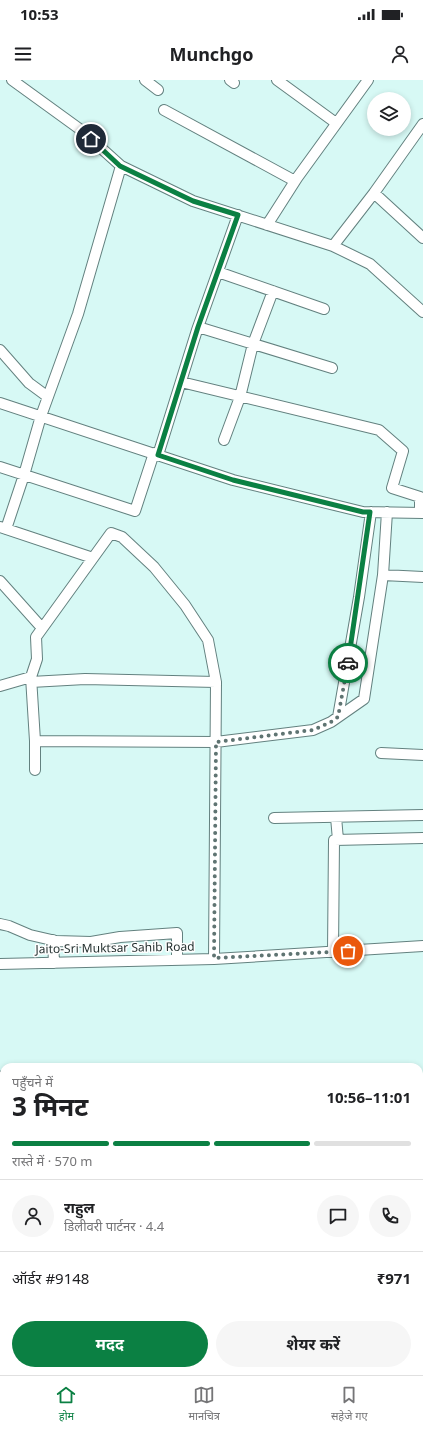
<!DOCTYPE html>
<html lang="hi">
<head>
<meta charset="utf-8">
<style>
  :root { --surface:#fff; --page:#f6f6f6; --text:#202124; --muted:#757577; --line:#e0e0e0; --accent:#0b8043 }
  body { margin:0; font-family:"Noto Sans","Noto Sans Devanagari",sans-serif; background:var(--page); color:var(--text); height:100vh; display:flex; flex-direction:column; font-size:15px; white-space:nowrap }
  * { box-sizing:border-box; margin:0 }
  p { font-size:13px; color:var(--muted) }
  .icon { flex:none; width:22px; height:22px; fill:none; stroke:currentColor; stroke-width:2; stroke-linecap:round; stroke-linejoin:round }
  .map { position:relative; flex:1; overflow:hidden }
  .side { position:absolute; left:0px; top:983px; width:423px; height:312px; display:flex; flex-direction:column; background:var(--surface); border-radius:12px 12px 0 0; box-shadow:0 2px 6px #0003 }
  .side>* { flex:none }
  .fabs { position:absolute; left:367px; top:12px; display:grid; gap:8px }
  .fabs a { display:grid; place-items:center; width:44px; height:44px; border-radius:50%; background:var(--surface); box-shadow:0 2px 6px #0003; font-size:20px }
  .pin { position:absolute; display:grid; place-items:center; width:34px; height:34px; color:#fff; margin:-17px; border:2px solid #fff; border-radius:50%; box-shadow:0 1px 4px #0007 }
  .courier { position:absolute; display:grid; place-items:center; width:40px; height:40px; margin:-20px; border:3px solid #0b8043; border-radius:50%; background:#fff; color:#222; box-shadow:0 1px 5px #0007 }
  .overview em { font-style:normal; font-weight:700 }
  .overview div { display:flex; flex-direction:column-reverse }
  .overview { display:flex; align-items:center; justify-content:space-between; height:68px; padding:0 12px }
  h1 { font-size:26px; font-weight:700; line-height:30px }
  .bar { display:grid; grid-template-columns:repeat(4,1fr); gap:6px 4px; align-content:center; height:48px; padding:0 12px }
  .bar i { height:5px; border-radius:3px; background:var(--line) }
  .bar .on { background:var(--accent) }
  .bar p { grid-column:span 4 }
  .line { display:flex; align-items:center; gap:10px; padding:0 12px; border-top:1px solid var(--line) }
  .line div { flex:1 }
  .round { display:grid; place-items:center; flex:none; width:42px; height:42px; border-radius:21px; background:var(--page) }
  .cta { display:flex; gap:8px; margin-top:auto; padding:8px 12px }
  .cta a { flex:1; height:46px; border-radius:24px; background:var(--accent); color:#fff; font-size:16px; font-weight:700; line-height:46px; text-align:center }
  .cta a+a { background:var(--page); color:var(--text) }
  .status { display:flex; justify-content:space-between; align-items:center; height:28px; padding:0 20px; background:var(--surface); direction:ltr }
  .status svg { height:11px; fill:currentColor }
  header { display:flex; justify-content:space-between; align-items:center; height:52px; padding:0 12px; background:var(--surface); font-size:18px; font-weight:700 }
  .dock { display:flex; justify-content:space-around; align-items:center; height:56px; border-top:1px solid var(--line); background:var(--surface); font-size:11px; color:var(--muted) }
  .dock a { display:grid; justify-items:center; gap:2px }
  .dock .on { color:var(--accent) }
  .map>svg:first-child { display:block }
  .green { fill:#f8c6d5 }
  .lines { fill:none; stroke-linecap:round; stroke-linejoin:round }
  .minor-casing { stroke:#63817f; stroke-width:12 }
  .minor { stroke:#fff; stroke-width:10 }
  .done { stroke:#5f7472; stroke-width:4; stroke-dasharray:0 7.2 }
  .route { stroke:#0b8043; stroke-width:5 }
  .labels { text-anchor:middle; stroke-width:3; stroke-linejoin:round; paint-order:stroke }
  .street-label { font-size:12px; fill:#1f2c2b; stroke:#fefefe }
</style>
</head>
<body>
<div class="status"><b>10:53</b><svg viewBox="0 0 49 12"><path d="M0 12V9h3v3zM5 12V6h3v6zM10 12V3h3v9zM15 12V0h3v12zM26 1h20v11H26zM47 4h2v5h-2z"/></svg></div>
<header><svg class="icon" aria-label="menu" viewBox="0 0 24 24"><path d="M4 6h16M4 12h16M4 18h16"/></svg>Munchgo<svg class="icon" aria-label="person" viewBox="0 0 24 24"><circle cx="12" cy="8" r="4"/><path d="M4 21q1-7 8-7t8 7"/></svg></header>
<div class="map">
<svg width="423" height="1295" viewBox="0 0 423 1295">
  <rect width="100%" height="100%" fill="#d7f9f5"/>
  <path class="green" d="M419,1212L423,1215V1295H324L323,1291H419Z"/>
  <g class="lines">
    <defs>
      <path id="minor" d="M12,0L81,50L121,86L193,121L333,166L370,184L423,232
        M145,0L158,10
        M230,0L234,3
        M277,0L336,43
        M164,30L295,101
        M374,113L423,158
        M267,145L297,98L368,0
        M333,166L374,113L423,44
        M218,192L324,229
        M198,247L332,288
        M0,270L29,303L48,317
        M181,302L379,350L403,371L392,408L420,417V433
        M0,323L233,400L363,432L423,433
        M224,360L240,317L253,264L273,211
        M158,375L197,250L238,135
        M0,387L135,431L154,373
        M387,432L383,495L423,497
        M0,447L93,478
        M6,449L24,395L41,336L78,234L121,86
        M0,501L42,548
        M31,597L37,579L36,557L111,453L122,457L154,487L185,525L208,560L216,602
        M31,602L85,599L216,602L214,879
        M0,606L31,597L35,661
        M338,637L359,517L371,432
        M381,673L423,675
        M35,690V661L216,662L313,650L331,642L364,619L383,495
        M336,737L338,760
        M274,738L423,735
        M0,844L9,846L30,855L56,861L91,862L120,857L177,853V879
        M53,860L54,883
        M333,872L334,760L423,758
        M0,884L214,879L423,866
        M0,997L4,996
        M0,1024L4,1035
        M93,1291L95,1295
        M76,1295L80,1291"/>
    </defs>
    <use href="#minor" class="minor-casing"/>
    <use href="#minor" class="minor"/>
  </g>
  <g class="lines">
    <path class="done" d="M348,871L214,878L216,662L313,650L331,642L338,637L348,583"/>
    <path class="route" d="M91,59L120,86L193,121L238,135L198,247L158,375L233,400L363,432H370L348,583"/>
  </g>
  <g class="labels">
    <g class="street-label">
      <text transform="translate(115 868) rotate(-1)" y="4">Jaito-Sri Muktsar Sahib Road</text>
    </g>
  </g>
</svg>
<div class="fabs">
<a><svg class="icon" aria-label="layers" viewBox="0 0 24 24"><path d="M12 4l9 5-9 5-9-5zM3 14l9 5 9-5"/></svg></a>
</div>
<div class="pin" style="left:348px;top:871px;background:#ea580c"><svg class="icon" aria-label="bag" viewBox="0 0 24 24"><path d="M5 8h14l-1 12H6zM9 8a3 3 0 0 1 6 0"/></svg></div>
<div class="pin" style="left:91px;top:59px;background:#1f2937"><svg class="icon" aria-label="home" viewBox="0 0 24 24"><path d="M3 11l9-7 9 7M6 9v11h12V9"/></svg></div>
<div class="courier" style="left:348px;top:583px"><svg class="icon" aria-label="car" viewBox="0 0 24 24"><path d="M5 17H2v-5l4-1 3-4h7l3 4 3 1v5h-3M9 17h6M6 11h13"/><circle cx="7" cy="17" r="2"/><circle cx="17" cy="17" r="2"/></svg></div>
<section class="side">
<div class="overview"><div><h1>3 मिनट</h1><p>पहुँचने में</p></div><em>10:56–11:01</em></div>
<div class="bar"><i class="on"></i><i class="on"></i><i class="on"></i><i></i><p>रास्ते में · 570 m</p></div>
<div class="line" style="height:72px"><a class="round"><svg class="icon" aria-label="person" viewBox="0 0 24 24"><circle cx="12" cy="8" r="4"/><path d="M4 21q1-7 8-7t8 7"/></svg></a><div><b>राहुल</b><p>डिलीवरी पार्टनर · 4.4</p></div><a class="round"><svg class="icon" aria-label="chat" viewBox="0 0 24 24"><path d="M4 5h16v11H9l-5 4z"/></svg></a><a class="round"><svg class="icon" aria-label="phone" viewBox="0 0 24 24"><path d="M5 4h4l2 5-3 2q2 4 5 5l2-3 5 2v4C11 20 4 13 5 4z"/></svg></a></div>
<div class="line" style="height:52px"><div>ऑर्डर #9148</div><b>₹971</b></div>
<div class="cta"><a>मदद</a><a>शेयर करें</a></div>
</section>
</div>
<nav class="dock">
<a class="on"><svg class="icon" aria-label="home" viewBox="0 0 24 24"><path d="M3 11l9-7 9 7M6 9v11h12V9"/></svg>होम</a>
<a><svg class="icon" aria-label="map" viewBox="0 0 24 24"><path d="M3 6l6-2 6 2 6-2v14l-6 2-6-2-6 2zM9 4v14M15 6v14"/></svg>मानचित्र</a>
<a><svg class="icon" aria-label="saved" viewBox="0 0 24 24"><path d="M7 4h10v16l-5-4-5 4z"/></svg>सहेजे गए</a>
</nav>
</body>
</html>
